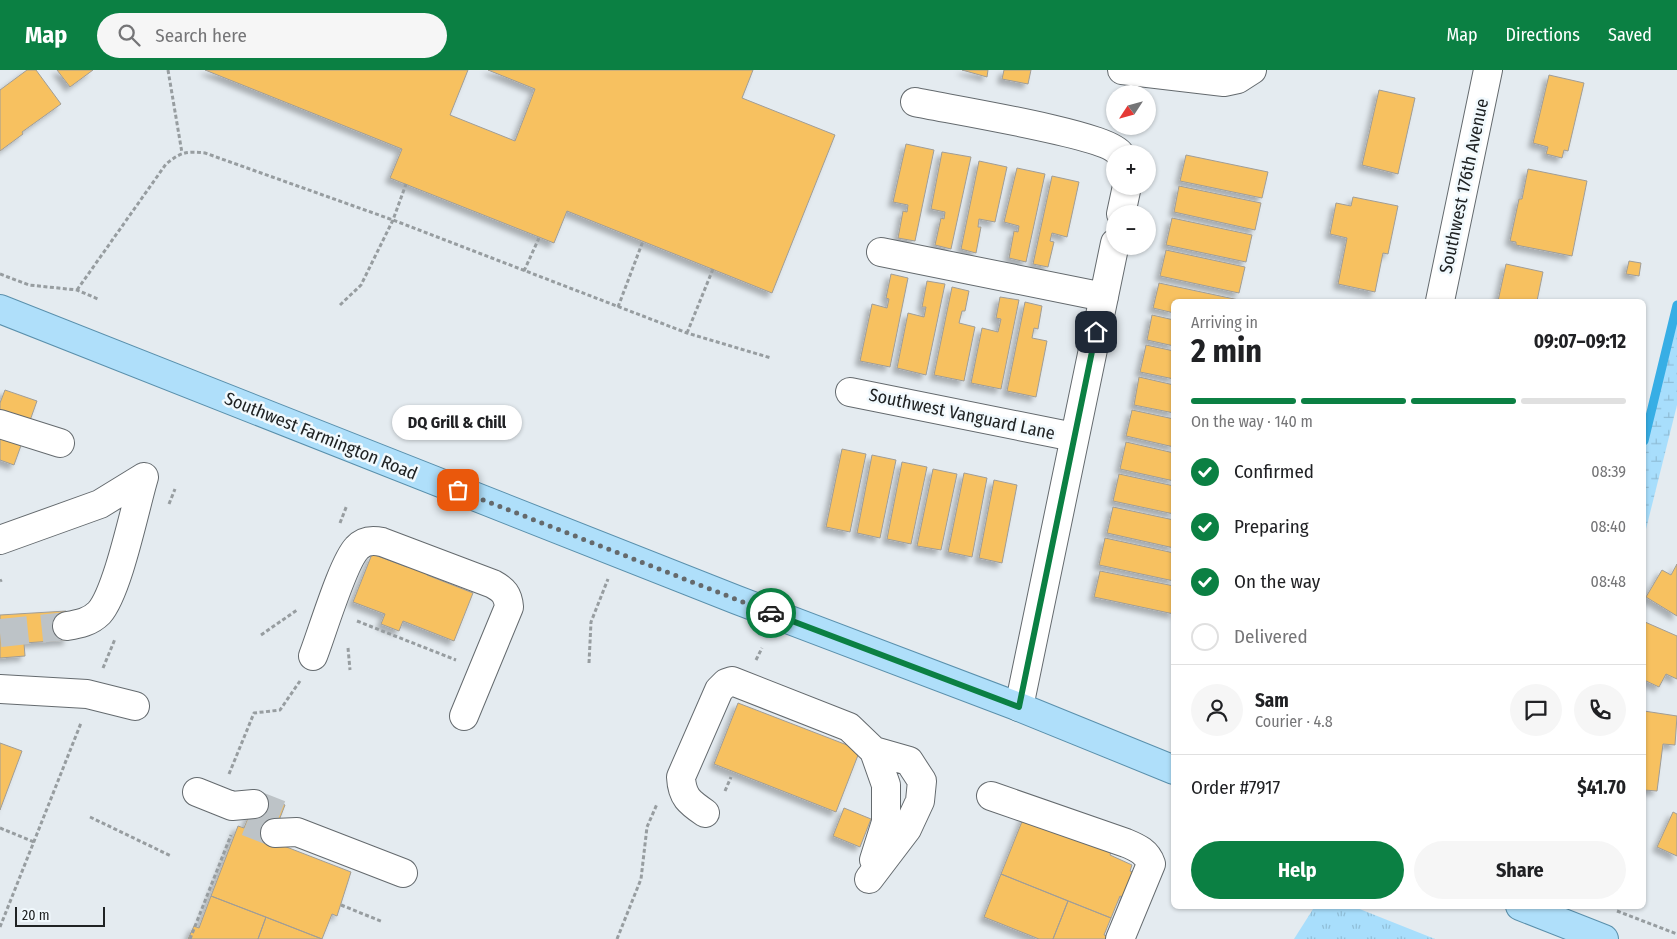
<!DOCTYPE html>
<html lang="en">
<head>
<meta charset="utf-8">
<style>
  :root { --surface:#fff; --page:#f6f6f6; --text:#202124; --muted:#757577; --line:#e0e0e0; --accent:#0b8043 }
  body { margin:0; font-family:"Fira Sans Condensed",sans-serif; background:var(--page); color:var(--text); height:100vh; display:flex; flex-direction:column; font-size:19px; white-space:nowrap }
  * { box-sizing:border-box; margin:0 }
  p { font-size:16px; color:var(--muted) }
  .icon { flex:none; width:28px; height:28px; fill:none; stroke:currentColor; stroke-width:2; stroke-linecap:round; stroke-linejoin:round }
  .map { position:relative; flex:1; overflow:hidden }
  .details { position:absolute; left:1171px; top:229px; width:475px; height:610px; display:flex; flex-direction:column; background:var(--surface); border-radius:8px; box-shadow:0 1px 4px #0004 }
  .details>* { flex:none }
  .needle { width:32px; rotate:234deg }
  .buttons { position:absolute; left:1106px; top:15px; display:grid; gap:10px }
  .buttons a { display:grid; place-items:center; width:50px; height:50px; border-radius:50%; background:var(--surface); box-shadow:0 1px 4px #0004; font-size:25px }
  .scale { position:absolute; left:15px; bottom:12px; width:90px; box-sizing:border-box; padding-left:5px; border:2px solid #202324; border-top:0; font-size:14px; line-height:18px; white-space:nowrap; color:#202324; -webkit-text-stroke:4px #f1f9fd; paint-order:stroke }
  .pin { position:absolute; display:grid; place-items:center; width:42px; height:42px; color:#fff; margin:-21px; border-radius:10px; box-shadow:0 2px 8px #0006 }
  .courier { position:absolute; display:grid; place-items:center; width:50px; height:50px; margin:-25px; border:4px solid #0b8043; border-radius:50%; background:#fff; color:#222; box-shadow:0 1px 6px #0007 }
  .bubble { position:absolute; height:35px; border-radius:18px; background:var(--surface); box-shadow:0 1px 4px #0004; font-size:16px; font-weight:700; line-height:35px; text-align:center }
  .overview em { font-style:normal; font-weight:700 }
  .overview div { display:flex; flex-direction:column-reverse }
  .overview { display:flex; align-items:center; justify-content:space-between; height:85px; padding:0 20px }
  h1 { font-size:32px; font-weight:700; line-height:38px }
  .bar { display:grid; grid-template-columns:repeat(4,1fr); gap:8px 5px; align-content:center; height:60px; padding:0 20px }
  .bar i { height:6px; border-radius:4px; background:var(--line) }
  .bar .on { background:var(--accent) }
  .bar p { grid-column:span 4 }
  .line { display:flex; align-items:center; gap:12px; padding:0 20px; border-top:1px solid var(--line) }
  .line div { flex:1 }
  .round { display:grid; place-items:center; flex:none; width:52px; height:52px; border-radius:26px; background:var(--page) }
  ol { padding:0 20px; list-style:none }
  li { display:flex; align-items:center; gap:15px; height:55px }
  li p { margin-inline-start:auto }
  li .icon { padding:5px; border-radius:50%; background:var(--accent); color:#fff; stroke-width:4 }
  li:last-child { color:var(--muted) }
  li i { width:28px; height:28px; border:2px solid var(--line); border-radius:50% }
  .button { display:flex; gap:10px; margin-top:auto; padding:10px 20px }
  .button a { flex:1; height:58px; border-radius:30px; background:var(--accent); color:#fff; font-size:20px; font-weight:700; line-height:58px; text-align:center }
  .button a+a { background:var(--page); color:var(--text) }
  header { display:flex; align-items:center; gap:30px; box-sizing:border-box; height:70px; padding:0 25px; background:var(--accent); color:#fff }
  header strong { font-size:24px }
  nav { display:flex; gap:28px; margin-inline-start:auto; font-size:18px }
  .search { width:350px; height:45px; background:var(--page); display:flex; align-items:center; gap:12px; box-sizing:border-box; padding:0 18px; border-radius:28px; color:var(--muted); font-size:19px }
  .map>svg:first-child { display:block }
  .wetland { fill:url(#wetland-marsh) }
  .park { fill:url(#park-tufts) }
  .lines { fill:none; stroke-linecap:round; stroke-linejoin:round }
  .stream { stroke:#37aee5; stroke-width:9 }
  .building { fill:#f7c160; stroke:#a09d97; filter:url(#shadow) }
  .minor-tunnel { stroke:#bdc3c7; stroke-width:28; stroke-dasharray:28 14; stroke-linecap:butt }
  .minor-casing { stroke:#646a6e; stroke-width:30 }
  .major-casing { stroke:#5a90ac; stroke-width:30 }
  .path { stroke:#979da0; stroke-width:3; stroke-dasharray:4 2.5; stroke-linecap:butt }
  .minor { stroke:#fff; stroke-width:28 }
  .major { stroke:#afdffa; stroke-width:28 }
  .done { stroke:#65696b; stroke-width:5; stroke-dasharray:0 9 }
  .route { stroke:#0b8043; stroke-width:6 }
  .labels { text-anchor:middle; stroke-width:5; stroke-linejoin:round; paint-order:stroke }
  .street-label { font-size:18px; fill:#202324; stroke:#f1f9fd }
</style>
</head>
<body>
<header>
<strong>Map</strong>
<div class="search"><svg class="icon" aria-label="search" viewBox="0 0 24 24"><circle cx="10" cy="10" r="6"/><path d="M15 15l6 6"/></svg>Search here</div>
<nav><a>Map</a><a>Directions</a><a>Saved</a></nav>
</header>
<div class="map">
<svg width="1677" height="869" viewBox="0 0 1677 869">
  <defs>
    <pattern id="wetland-marsh" width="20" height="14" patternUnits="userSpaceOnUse" patternTransform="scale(1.25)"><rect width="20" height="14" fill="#a8defc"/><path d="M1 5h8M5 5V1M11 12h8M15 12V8" fill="none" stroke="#90bed8"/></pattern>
    <pattern id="park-tufts" width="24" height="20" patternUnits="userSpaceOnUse" patternTransform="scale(1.25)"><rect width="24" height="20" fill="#a8defc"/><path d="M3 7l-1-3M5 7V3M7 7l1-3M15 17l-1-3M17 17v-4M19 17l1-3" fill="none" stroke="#90bed8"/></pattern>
    <filter id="shadow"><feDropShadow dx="-4.5" dy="4.5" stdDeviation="2.5" flood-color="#0004"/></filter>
  </defs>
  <rect width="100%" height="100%" fill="#e4ebf0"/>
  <path class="wetland" d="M1677,252V335L1644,467V384Z"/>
  <path class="park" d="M1315,836H1352L1435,869H1294Z"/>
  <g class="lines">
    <path class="stream" d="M1644,371L1677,235"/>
  </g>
  <path class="building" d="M27,0H36L61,34L22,62L23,64L0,81V20Z
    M57,0H93L70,17Z
    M205,0H468L450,45L515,71L535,19L488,0H753L742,28L835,65L772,223L567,141L554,173L390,108L402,79Z
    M962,0H988L987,7Z
    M1004,0H1031L1028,14L1002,9Z
    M1549,5L1584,13L1568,81L1564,80L1562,88L1546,84L1548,77L1533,73Z
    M1379,20L1415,28L1398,104L1362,95Z
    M906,74L934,80L915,171L898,168L903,141L907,142L908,135L893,132Z
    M942,82L971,87L951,179L935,175L941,148L944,149L945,142L931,139Z
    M1186,85L1268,102L1262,128L1180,111Z
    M979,91L1007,97L995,152L979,149L978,157H981L976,183L961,179Z
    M1017,98L1045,104L1026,192L1009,188L1014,161L1018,162L1019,156L1004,152Z
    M1528,99L1587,111L1572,186L1516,175V172L1510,171L1519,129H1522Z
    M1052,106L1079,112L1067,167L1052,163L1050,171L1054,172L1048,197L1033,194Z
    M1179,116L1261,133L1255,160L1174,142Z
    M1353,127L1398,136L1388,184L1383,183L1375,222L1338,214L1347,168L1330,164L1336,133L1351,136Z
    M1172,148L1252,165L1246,192L1166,175Z
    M1166,180L1245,197L1239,223L1160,206Z
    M1629,191L1641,193L1639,206L1626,204Z
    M1506,194L1543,202L1537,231H1498Z
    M891,204L908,208L890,297L860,291L872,234L887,238L889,229L886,228Z
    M927,211L945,214L926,305L897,298L908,243L924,247L926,237H922Z
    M1159,213L1239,230V231H1174V243L1153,238Z
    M952,217L969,221L965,241H962L959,253L975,257L964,311L934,305Z
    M1000,227L1019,230L1001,319L971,313L982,258L998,262L1001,249L996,248Z
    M1025,232L1042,236L1038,259L1034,258L1032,268L1047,271L1036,327L1007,321Z
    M1152,245L1174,250V276L1147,270Z
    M1146,275L1174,281V309L1140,302Z
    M1139,307L1174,315V343L1134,335Z
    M5,320L37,331L14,395L0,390V333Z
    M1132,340L1174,349V377L1126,366Z
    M1126,372L1174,383V411L1120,399Z
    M842,379L866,384L850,462L826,457Z
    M872,385L896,390L880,468L857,463Z
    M902,392L927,397L911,474L887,469Z
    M933,399L957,404L941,480L917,476Z
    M964,403L987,408L972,487L948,482Z
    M1119,404L1174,416V444L1113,431Z
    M994,410L1017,415L1002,493L979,488Z
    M1113,437L1174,450V478L1107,463Z
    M1105,468L1174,483V511L1099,495Z
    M372,484L407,497L410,489L431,496L427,505L473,523L454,571L403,551L399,561L381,554L385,544L353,532Z
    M1677,494V546L1646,527L1662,500L1671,505Z
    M1100,501L1174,516V544L1094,527Z
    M66,541L68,570L24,573L25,586L0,588V545Z
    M1645,552L1677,566V609L1666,604L1659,617L1644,610Z
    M738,633L860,680L836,742L714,694Z
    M1644,641L1677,646L1675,675L1663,674L1657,721L1644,720Z
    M0,673L22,681L0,740Z
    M258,724L285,735L271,771L351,802L337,846L332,844L322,869L211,826L238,756L244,758Z
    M844,738L871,749L860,777L833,766Z
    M1673,742L1677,744V786L1657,777Z
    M1025,744L1112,779L1110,785L1132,795L1130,801L1135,803L1125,828L1120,826L1111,848L1001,804Z
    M1001,804L1068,831L1053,869H1039L984,847Z
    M211,826L266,847L258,869H188L194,856L199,858Z
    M1068,831L1111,848L1104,865L1111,867L1110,869H1053Z
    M266,847L322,869H258Z"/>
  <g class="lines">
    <path class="minor-tunnel" d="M0,563L67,556
      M254,734L282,745
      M247,752L275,763"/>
    <defs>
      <path id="minor" d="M1122,0L1224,12L1238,9L1252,0
        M915,32C947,39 1107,64 1120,84
        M1121,144L1127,116
        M881,182L1104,227
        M1440,231L1488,0
        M850,322L1074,367
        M0,354L60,373
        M0,470L100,434L144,407
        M67,556C79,554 90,552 99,543C118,522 135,437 144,407
        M313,586C322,563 343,492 357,478C364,470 373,470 382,472L493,514C504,520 508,525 509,537L464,646
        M0,619L87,624L135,636
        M1019,637L1115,173
        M874,681L886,715V752L874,790
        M197,722L232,736L254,734
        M991,726L1126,773C1138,778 1147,782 1151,794L1120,869
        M705,743C689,732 682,727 681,707L719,620L726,613L732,611L849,657L874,681L909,691L922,711L920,731L907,759L869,809
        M275,763L297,762L403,803"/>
      <path id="major" d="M0,239L737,530L1019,637L1174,700
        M1520,836L1604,869"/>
    </defs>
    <use href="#minor" class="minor-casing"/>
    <use href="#major" class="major-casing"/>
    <path class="path" d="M168,0L182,83
      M524,201L539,168
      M0,204L29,215L77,220L98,229
      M77,220L166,94C181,82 186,81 205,83L393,150L687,263L771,288
      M340,235L361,215L393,150L406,114
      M618,237L643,171
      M687,263L713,199
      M169,434L175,419
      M340,453L347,435
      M0,511L2,510
      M357,551L456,590
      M261,565L297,540
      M348,578L350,600
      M756,590L762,578
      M589,593L591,552L608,509
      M103,598L115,569
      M229,704L254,643L280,640L300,611
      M725,721L731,707
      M90,747L171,786
      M0,758L34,772
      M341,835L383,852
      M1617,841L1677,864
      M0,857L81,653
      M190,869L231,765
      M617,869L641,809L647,757L657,734"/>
    <use href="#minor" class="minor"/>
    <use href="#major" class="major"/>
  </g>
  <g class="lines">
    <path class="done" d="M458,420L771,543"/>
    <path class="route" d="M771,543L1019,637L1096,262"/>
  </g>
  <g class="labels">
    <g class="street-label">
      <text transform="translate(1464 116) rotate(-78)" y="6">Southwest 176th Avenue</text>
      <text transform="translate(962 344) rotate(12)" y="6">Southwest Vanguard Lane</text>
      <text transform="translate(321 366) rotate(22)" y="6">Southwest Farmington Road</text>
    </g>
  </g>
</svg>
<div class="buttons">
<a><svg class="needle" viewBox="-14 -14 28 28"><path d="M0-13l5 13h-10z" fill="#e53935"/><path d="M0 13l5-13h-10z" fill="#757577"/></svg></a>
<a>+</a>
<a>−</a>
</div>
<div class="scale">20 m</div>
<div class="pin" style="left:458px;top:420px;background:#ea580c"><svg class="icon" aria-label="bag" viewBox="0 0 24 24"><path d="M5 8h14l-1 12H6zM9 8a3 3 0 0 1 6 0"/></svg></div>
<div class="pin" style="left:1096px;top:262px;background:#1f2937"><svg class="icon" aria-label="home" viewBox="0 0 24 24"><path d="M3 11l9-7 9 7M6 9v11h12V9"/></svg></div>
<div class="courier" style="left:771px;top:543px"><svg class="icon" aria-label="car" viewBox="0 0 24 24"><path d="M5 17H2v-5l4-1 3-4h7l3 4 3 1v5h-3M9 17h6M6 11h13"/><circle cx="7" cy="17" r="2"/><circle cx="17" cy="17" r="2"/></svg></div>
<div class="bubble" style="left:392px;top:335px;width:130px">DQ Grill &amp; Chill</div>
<section class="details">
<div class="overview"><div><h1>2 min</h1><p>Arriving in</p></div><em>09:07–09:12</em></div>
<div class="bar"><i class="on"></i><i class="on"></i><i class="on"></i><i></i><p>On the way · 140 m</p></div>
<ol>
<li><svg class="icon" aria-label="check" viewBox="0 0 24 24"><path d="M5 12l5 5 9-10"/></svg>Confirmed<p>08:39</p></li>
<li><svg class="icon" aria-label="check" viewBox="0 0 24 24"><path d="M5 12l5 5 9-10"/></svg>Preparing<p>08:40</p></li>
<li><svg class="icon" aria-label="check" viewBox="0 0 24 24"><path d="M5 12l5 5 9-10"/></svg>On the way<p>08:48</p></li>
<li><i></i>Delivered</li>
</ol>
<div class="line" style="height:90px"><a class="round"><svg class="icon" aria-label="person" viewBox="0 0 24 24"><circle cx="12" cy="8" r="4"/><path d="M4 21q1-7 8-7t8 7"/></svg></a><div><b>Sam</b><p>Courier · 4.8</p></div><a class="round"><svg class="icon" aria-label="chat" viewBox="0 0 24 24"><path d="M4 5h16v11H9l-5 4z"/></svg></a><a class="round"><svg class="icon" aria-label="phone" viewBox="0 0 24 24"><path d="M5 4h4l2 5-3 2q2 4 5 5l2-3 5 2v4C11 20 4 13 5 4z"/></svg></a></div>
<div class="line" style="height:65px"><div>Order #7917</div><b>$41.70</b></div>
<div class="button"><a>Help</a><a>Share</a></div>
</section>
</div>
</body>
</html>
